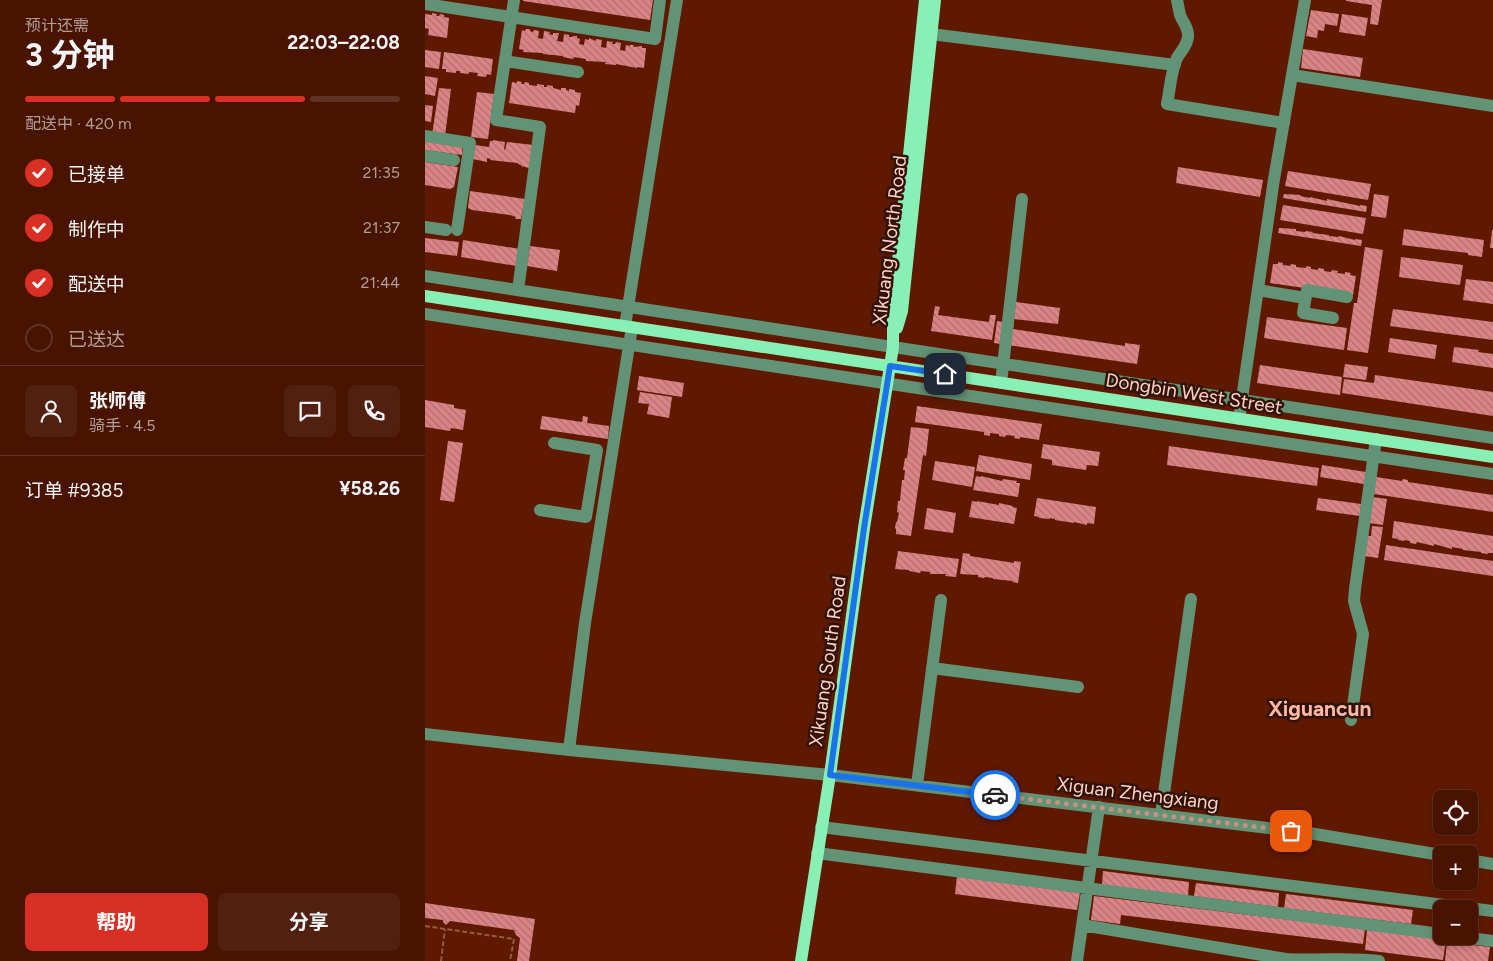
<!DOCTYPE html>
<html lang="zh">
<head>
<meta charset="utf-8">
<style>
  :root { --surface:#481301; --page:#522010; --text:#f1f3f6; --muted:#b19e99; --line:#603223; --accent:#d93025 }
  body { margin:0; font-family:Figtree,"Noto Sans SC",sans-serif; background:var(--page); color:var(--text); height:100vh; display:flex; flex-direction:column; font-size:19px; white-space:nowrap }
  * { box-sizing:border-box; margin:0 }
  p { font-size:16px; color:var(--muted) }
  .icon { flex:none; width:28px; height:28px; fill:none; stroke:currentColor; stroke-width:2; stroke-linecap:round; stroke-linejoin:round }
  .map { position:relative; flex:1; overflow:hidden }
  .side { display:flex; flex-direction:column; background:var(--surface); width:425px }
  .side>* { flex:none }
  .buttons { position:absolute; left:1008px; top:790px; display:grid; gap:10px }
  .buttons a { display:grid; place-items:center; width:45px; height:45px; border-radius:8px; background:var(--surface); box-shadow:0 2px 8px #0003,0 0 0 1px var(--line); font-size:25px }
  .pin { position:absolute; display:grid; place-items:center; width:42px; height:42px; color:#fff; margin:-21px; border-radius:10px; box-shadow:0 2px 8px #0006 }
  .courier { position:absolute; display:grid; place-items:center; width:50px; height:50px; margin:-25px; border:4px solid #1a73e8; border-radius:50%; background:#fff; color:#222; box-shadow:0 1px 6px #0007 }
  .head em { font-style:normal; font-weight:700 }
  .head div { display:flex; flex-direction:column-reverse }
  .head { display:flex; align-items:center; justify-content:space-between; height:85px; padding:0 25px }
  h1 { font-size:32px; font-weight:700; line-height:38px }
  .bar { display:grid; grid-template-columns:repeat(4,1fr); gap:8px 5px; align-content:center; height:60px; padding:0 25px }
  .bar i { height:6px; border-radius:4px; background:var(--line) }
  .bar .current { background:var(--accent) }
  .bar p { grid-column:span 4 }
  .line { display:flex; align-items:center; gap:12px; padding:0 25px; border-top:1px solid var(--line) }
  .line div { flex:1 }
  .round { display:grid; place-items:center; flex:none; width:52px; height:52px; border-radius:8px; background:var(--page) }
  ol { padding:0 25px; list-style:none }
  li { display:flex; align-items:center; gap:15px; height:55px }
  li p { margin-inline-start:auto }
  li .icon { padding:5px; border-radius:50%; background:var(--accent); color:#fff; stroke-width:4 }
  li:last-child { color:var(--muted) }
  li i { width:28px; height:28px; border:2px solid var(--line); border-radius:50% }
  .cta { display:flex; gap:10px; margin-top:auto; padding:10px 25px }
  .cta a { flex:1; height:58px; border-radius:8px; background:var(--accent); color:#fff; font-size:20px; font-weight:700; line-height:58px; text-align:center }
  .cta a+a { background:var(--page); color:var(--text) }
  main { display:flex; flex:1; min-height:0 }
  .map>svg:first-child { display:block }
  .building { fill:url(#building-back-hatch) }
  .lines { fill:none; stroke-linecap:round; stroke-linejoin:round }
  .path { stroke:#975944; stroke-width:2; stroke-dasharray:5 2.5; stroke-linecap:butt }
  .minor { stroke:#639376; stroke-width:12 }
  .major { stroke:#88f0b5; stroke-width:12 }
  .done { stroke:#c79180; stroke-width:5; stroke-dasharray:0 9 }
  .route { stroke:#1a73e8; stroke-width:6 }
  .labels { text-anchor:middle; stroke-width:5; stroke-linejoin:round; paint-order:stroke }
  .street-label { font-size:19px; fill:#fed1c4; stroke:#311209 }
  .quarter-label { font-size:21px; font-weight:bold; fill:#feb9a4; stroke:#311209 }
</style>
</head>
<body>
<main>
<section class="side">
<div class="head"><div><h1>3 分钟</h1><p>预计还需</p></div><em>22:03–22:08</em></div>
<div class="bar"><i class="current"></i><i class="current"></i><i class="current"></i><i></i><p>配送中 · 420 m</p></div>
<ol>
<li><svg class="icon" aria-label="check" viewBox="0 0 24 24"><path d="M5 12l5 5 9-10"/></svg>已接单<p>21:35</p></li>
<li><svg class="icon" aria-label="check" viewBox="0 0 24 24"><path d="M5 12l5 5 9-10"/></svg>制作中<p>21:37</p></li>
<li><svg class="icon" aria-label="check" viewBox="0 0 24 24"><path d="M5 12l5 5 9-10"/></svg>配送中<p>21:44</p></li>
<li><i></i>已送达</li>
</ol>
<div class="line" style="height:90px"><a class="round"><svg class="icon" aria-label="person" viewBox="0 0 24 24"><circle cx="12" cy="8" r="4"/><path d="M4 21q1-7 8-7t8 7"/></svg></a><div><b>张师傅</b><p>骑手 · 4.5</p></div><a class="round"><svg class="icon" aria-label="chat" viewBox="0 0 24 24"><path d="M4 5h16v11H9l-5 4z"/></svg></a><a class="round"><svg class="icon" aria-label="phone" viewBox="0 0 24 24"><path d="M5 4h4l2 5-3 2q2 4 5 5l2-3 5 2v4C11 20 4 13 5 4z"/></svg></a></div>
<div class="line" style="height:65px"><div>订单 #9385</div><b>¥58.26</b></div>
<div class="cta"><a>帮助</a><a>分享</a></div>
</section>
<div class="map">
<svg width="1068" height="961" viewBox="0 0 1068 961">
  <defs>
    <pattern id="building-back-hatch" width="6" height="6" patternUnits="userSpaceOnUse" patternTransform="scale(1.25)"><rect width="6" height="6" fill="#db8487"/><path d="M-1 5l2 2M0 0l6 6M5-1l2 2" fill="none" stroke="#b06f70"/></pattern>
  </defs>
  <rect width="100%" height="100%" fill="#601901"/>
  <path class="building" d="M98,0H228L225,20L98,1Z
    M921,0H957L953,25L945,24L947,5L921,1Z
    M886,10L914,14L912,26L900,24L899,31L893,30L892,38L881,36Z
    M7,13L12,14L11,16H14L15,14L19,15V17L24,18L22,38L3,35L4,29L0,28V14L7,15Z
    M917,14L943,18L940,36L914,32Z
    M101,29H105V31L108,32L109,30L114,31L113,38L118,39L119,31L125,32L124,34L128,35V33H134L132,41L138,42L139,34L144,35V37H147L148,36H152V38L155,39L154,44L159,45L160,39L164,40V38L171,41V39L177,40L176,47L181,48L182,41L188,42L187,44H190L191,42L196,43L195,50L200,51L201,45L205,46V45H209L208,47L217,46V48H221L219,68L212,67V68L191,64V65L180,64L181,62L161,61V59L149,57L148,59L138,57V56L118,54V53L98,52L99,50L94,49L97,30L100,31Z
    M878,49L938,58L935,77L876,68Z
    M0,50L16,52L14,69L0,67Z
    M19,52L68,59L66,75L62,74L61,77L52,76L53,73L44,72V74L35,73V71H31V73L21,72V69H17Z
    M0,76L13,78L10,96L0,94Z
    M92,81L97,82L96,84H99L100,82L104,83V85L112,86V84L119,85V87H122V85L128,86V88L136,90V88H141V90L144,91V89L150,90V92L156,93L154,106L151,105L150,113L84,103L87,82L92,83Z
    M14,88L26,89L20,136L7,135Z
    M52,92L69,94L63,139L46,137Z
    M0,105L8,106L6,122L0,121Z
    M0,139L38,144L37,155L0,150Z
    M68,140L80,142L79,149L80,150L82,142L108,145L104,168L96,166V165L93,164V163L65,160L66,159L62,158V162L48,159L50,145L64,147L65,141H68Z
    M0,162L33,167L29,187L25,189L0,185Z
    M753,167L838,180L835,197L751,183Z
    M863,171L946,184L943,200L860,186Z
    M45,191L100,199L96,219H90L91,217L85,215L47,210L43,208Z
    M859,194L876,195L875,196L885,198V197L902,201V199L935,206V205L942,206L941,212L858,198Z
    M949,194L964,196L961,218L946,216Z
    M858,205L941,218L938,234L855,220Z
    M854,228L871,229V231L880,232L881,231L888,232L887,233L904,235V236L913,237L914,236L930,240V239L937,240L936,246L853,233Z
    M979,229L1059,240L1057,257L1043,255V253L977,245Z
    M1067,230H1068V248H1065Z
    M0,238L34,242L32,256L0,252Z
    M38,240L95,249L92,266L36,257Z
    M105,246L135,250L132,271L102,266Z
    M940,247L958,250L943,353L922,350L929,303H932Z
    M976,257L1038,265L1035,285L974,277Z
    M853,262L858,263V265L865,266L866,264L871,265V267L881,268V266L886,267V269L893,270V268L899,269V271L906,272L907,270L913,271L912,273L920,274V272L926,273L925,275L931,276L928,295L845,283L848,264H853Z
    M1041,279L1068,282V304L1038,300Z
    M591,302L635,308L633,324L589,319Z
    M510,306L515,307L513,315L564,322L565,315H571L567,340L506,331Z
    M968,309L1068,322V340L965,326Z
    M842,317L922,328L919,350L839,338Z
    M572,321L589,324L588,329L700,346V343L715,345L712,364L569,343Z
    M965,338L1012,345L1010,359L963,352Z
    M1029,347L1054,350L1053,352L1068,354V368L1027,362Z
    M920,364L943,367L941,380L918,377Z
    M835,365L917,377L915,395L832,383Z
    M950,375L1068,392V416L917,393L919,379L949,383Z
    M214,376L259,383L257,397L212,390Z
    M215,392L247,397L244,418L222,414L224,404L213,403Z
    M0,400L29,405V408L41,410L38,430L26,428L25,431L0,427Z
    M492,406L617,424L614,440L595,437V439L589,438L590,436L581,435L580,437L574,436V434L565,433V436L559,435V432L490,422Z
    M117,416L157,422L158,416L163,417L162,423L184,426L183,439L115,429Z
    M486,427L504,429L501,456L498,455L486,536L471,534V529L470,528L471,522H472L474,513L472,512L473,501H475L477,480H479L480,470H478L480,458H482Z
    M23,441L38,443L29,502L15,500Z
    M618,444L675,452L673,466L662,465L661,470L627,465V460L616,458Z
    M744,446L894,468L892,486L742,465Z
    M554,455L607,464L605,480L551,471Z
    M510,461L550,467L547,487L507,480Z
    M897,465L941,472L939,484L895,477Z
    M551,476L556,477V476L577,481L578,479L592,481L591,483H595L593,497L548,490Z
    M951,477L977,481L978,479L983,480V482L1068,495V512L949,494Z
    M947,497L962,499L958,525L944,523Z
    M612,498L671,507L669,524L662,523V525L649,522V523L630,520V519L625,518V519L614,518V517L609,516Z
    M893,498L936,504L935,516L891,510Z
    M547,501L552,502V501L574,505V503L588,506L587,507L592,508L589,524L544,517Z
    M502,508L531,513L528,533L499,529Z
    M969,521L1068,536V553H1063V554L1056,553V552L1038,550V549L1027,547V549L1009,544V546L992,542L991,544L985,543V541L979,540V541L973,540V539L967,538Z
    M947,526L958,527L953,558L939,556L942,536H946Z
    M961,545L1068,561V576L959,560Z
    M473,551L534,559L531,577L520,576L521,574H505V572L496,571L495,573L484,571V570L470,569Z
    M538,553L545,554V556L589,563V561L596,562L593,583L587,582L588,581L568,579V578L560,577L559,578L553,577V575L535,574Z
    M678,871L764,882L763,896L677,885Z
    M532,876L655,893L652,910L530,894Z
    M771,883L854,893L853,907L769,896Z
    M861,894L988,910L986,924L859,908Z
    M669,896L940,929L938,944L696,915L695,924L666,920Z
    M0,903L110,919L104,961H92L95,938L91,935L89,930L25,921L21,925L18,922V920L0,918Z
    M942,930L1021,940L1018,960L940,950Z
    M1022,942L1065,947L1063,961H1020Z"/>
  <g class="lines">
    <path class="path" d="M0,926L89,939L85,961
      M16,961L20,929"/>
    <path class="minor" d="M89,0L71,120L115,127L93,290
      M752,0C753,5 754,10 755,15C758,23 764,28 763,37C762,46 756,51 752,58C746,70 745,90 742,104L859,123
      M0,4L230,39L235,0
      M506,34L750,65
      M80,61L153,72
      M867,75L1068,106
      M0,136L45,143L32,230
      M0,156L29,160
      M0,227L21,230
      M0,276L1068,438
      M833,290L880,298
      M0,314C356,369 712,421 1068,474
      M908,318L878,313L882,290L922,297
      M200,326L252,0
      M576,383L597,199
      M814,419L849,179L880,0
      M115,510L161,517L172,450L129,443
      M507,668L653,687
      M926,720L938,634L929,601L930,589L951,439
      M0,734L144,750L405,775L884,833L1016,855
      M144,750L160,623L207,327
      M492,785L516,600
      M736,815L766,599
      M396,827L1068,911
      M392,853L1016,934
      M1044,860L1068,864
      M657,925L861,959C892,961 923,957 954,961
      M1031,936L1068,941
      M652,961L674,807"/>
    <path class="major" d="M0,296L1068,457
      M472,328L477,311L510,0
      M376,961L405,775L439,528L465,366L468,347V310L500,0"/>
  </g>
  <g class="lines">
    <path class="done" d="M570,795L866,831"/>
    <path class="route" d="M520,374L465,366L439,528L405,775L570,795"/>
  </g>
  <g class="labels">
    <g class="street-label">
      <text transform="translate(464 240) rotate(-83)" y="7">Xikuang North Road</text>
      <text transform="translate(769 393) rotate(9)" y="7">Dongbin West Street</text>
      <text transform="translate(402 661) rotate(-82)" y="7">Xikuang South Road</text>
      <text transform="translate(713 793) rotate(7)" y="7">Xiguan Zhengxiang</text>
    </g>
    <g class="quarter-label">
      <text x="895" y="716">Xiguancun</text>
    </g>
  </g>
</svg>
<div class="buttons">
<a><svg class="icon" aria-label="locate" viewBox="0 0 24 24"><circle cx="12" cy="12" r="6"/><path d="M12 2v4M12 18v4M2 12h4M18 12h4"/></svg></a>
<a>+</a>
<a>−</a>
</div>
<div class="pin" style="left:866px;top:831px;background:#ea580c"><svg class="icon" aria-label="bag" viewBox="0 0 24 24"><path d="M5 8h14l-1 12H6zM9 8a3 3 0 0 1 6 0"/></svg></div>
<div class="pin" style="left:520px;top:374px;background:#1f2937"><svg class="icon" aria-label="home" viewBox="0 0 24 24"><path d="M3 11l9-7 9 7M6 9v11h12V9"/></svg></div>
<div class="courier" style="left:570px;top:795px"><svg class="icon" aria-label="car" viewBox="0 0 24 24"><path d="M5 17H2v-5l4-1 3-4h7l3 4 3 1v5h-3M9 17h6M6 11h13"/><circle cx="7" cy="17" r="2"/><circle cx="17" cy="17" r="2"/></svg></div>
</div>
</main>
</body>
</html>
